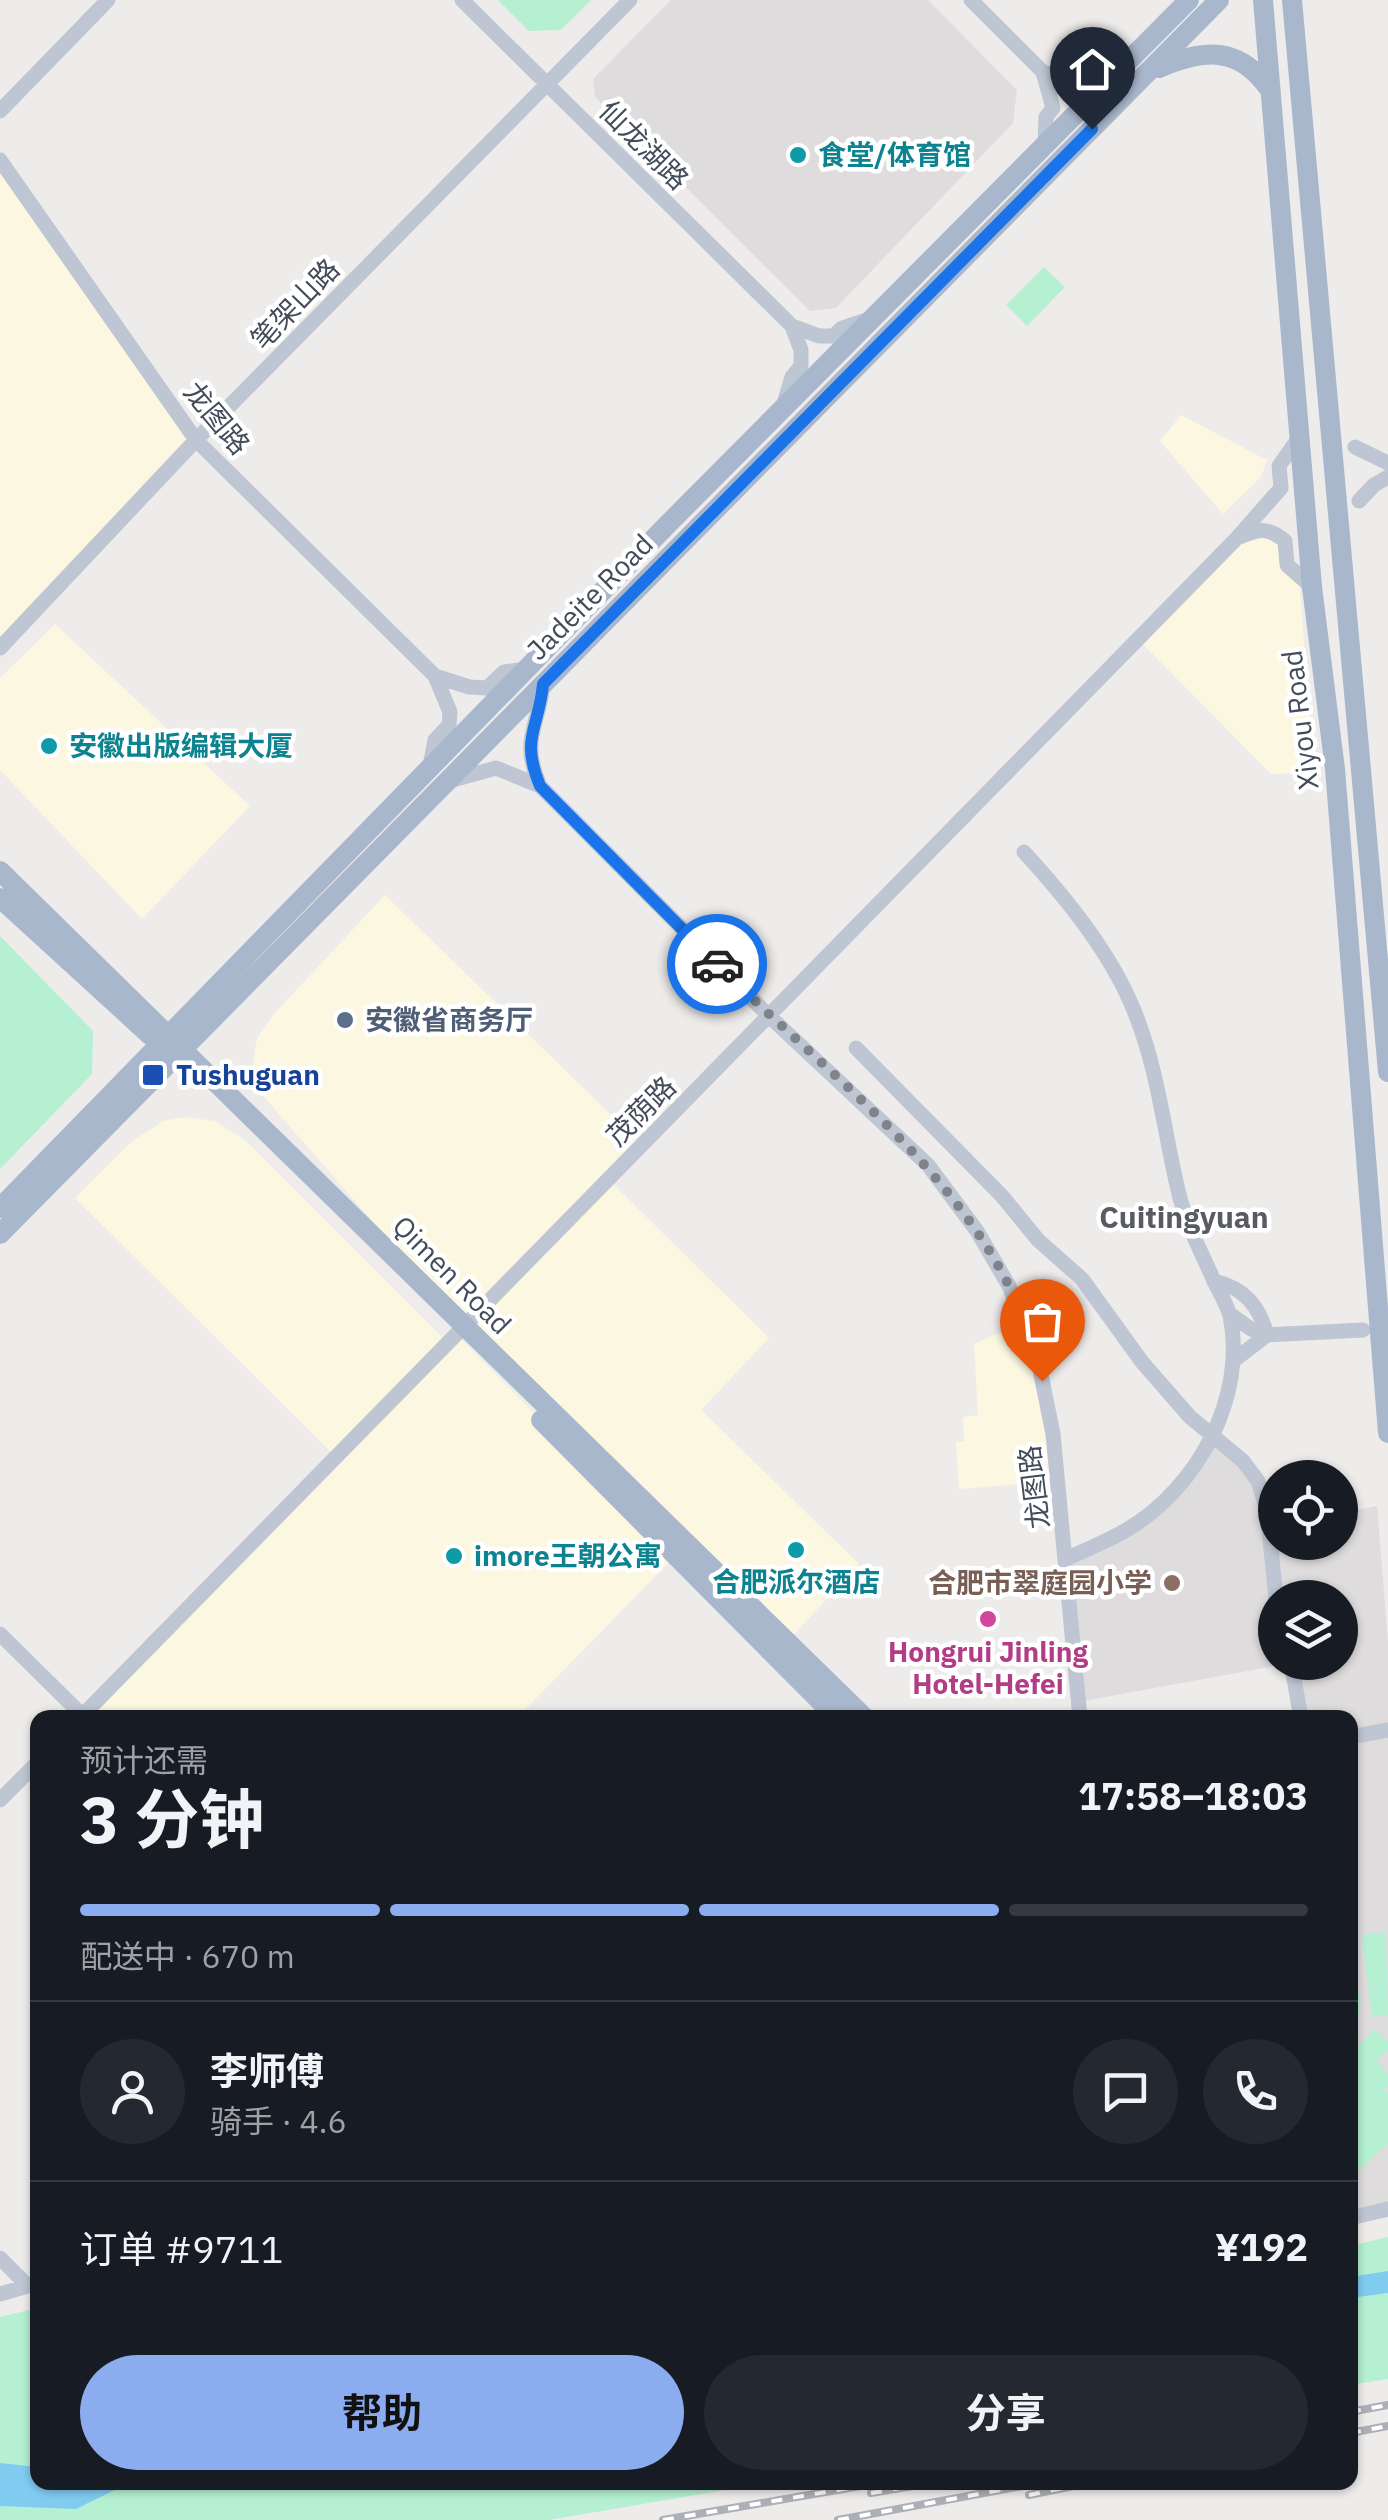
<!DOCTYPE html>
<html lang="zh">
<head>
<meta charset="utf-8">
<style>
  :root { --surface:#171b24; --page:#242831; --text:#f1f3f6; --muted:#9ea1a6; --line:#363941; --accent:#8bacee }
  body { margin:0; font-family:"IBM Plex Sans","Noto Sans SC",sans-serif; background:var(--page); color:var(--text); height:100vh; display:flex; flex-direction:column; font-size:38px; white-space:nowrap }
  * { box-sizing:border-box; margin:0 }
  p { font-size:32px; color:var(--muted) }
  .icon { flex:none; width:55px; height:55px; fill:none; stroke:currentColor; stroke-width:2; stroke-linecap:round; stroke-linejoin:round }
  .map { position:relative; flex:1; overflow:hidden }
  .details { position:absolute; left:30px; top:1710px; width:1328px; height:780px; display:flex; flex-direction:column; background:var(--surface); border-radius:20px; box-shadow:0 2px 8px #0004 }
  .details>* { flex:none }
  .buttons { position:absolute; left:1258px; top:1460px; display:grid; gap:20px }
  .buttons a { display:grid; place-items:center; width:100px; height:100px; border-radius:50%; background:var(--surface); box-shadow:0 2px 8px #0004; font-size:50px }
  .pin { position:absolute; display:grid; place-items:center; width:85px; height:85px; color:#fff; margin:-102px -42px; border-radius:50% 50% 50% 0; rotate:-45deg; box-shadow:0 0 10px #0007 }
  .pin .icon { rotate:45deg }
  .courier { position:absolute; display:grid; place-items:center; width:100px; height:100px; margin:-50px; border:8px solid #1a73e8; border-radius:50%; background:#fff; color:#222; box-shadow:0 2px 12px #0007 }
  .headline em { font-style:normal; font-weight:700 }
  .headline div { display:flex; flex-direction:column-reverse }
  .headline { display:flex; align-items:center; justify-content:space-between; height:170px; padding:0 50px }
  h1 { font-size:65px; font-weight:700; line-height:75px }
  .bar { display:grid; grid-template-columns:repeat(4,1fr); gap:15px 10px; align-content:center; height:120px; padding:0 50px }
  .bar i { height:12px; border-radius:8px; background:var(--line) }
  .bar .active { background:var(--accent) }
  .bar p { grid-column:span 4 }
  .line { display:flex; align-items:center; gap:25px; padding:0 50px; border-top:2px solid var(--line) }
  .line div { flex:1 }
  .round { display:grid; place-items:center; flex:none; width:105px; height:105px; border-radius:52px; background:var(--page) }
  .action { display:flex; gap:20px; margin-top:auto; padding:20px 50px }
  .action a { flex:1; height:115px; border-radius:60px; background:var(--accent); color:#111; font-size:40px; font-weight:700; line-height:115px; text-align:center }
  .action a+a { background:var(--page); color:var(--text) }
  .map>svg:first-child { display:block }
  .commercial { fill:#fcf7e1 }
  .education { fill:#dfdcdd; fill-rule:evenodd }
  .green { fill:#b5f0d2 }
  .water { fill:#80ccf0 }
  .lines { fill:none; stroke-linecap:round; stroke-linejoin:round }
  .minor { stroke:#bdc6d2; stroke-width:15 }
  .major { stroke:#a9b7cd; stroke-width:20 }
  .rail-casing { stroke:#adafb6; stroke-width:8 }
  .rail { stroke:#fff; stroke-width:4; stroke-dasharray:11; stroke-linecap:butt }
  .done { stroke:#7f848c; stroke-width:10; stroke-dasharray:0 18 }
  .route { stroke:#1a73e8; stroke-width:12 }
  .culture-dot { fill:#0f9aa8; stroke:#fff; stroke-width:4 }
  .service-dot { fill:#5c6f8a; stroke:#fff; stroke-width:4 }
  .transit-dot { fill:#1a4fb4; stroke:#fff; stroke-width:4 }
  .education-dot { fill:#8d6e63; stroke:#fff; stroke-width:4 }
  .hotel-dot { fill:#d1479c; stroke:#fff; stroke-width:4 }
  .labels { text-anchor:middle; stroke-width:9; stroke-linejoin:round; paint-order:stroke }
  .street-label { font-size:28px; fill:#434c59; stroke:#fff }
  .culture-label { font-size:28px; font-weight:bold; fill:#0d838f; stroke:#fff; text-anchor:start }
  .service-label { font-size:28px; font-weight:bold; fill:#4e5e75; stroke:#fff; text-anchor:start }
  .transit-label { font-size:28px; font-weight:bold; fill:#164399; stroke:#fff; text-anchor:start }
  .education-label { font-size:28px; font-weight:bold; fill:#785e54; stroke:#fff; text-anchor:end }
  .hotel-label { font-size:28px; font-weight:bold; fill:#b23c85; stroke:#fff }
  .neighbourhood-label { font-size:30px; font-weight:bold; fill:#585b61; stroke:#fff }
</style>
</head>
<body>
<div class="map">
<svg width="1388" height="2520" viewBox="0 0 1388 2520">
  <rect width="100%" height="100%" fill="#eeebeb"/>
  <path class="commercial" d="M0,160L196,440L0,648Z
    M1181,415L1267,460L1261,477L1223,514L1160,441Z
    M1272,530L1299,576L1314,773L1271,774L1138,639L1237,538Z
    M55,624L250,806L142,919L0,770V678Z
    M385,895L642,1145L609,1180L769,1338L701,1410L859,1564L788,1641L464,1326L264,1097L253,1065L257,1038L273,1015Z
    M185,1117L215,1121L246,1141L447,1342L456,1334L676,1555L518,1717H85L336,1457L75,1198L131,1142L163,1121Z
    M1024,1322L1060,1481L959,1489L956,1442L964,1441L963,1417L978,1415L974,1344Z"/>
  <path class="education" d="M671,0H928L1017,90L1013,123L836,308L810,311L595,97L593,79Z
    M1211,1435L1243,1461L1275,1542H1340V1513L1377,1506L1388,1642V2209L1350,2218V1718L1301,1717L1291,1663L1078,1702L1066,1559L1153,1510ZM1275,1598H1340V1662H1275Z"/>
  <path class="green" d="M498,0H591L561,30L529,31Z
    M1044,267L1065,287L1027,326L1006,305Z
    M0,936L93,1031L92,1074L0,1169Z
    M1386,1932L1388,2015L1372,2017L1362,1935Z
    M1350,1965L1361,2000L1355,2031L1360,2036L1350,2046Z
    M1375,2029L1388,2042V2050L1376,2061L1388,2074V2086L1384,2090L1388,2094V2143L1359,2171L1350,2162V2067L1357,2060L1350,2053Z
    M1388,2237V2379L1350,2385V2246Z
    M37,2308L38,2482L766,2483L549,2520H0V2317Z"/>
  <path class="water" d="M1388,2271V2293L1350,2298V2277Z
    M0,2463L37,2467L38,2482L129,2483L76,2509L0,2506Z"/>
  <g class="lines">
    <path class="minor" d="M462,0L792,326
      M971,0L1043,72
      M0,111L108,0
      M1045,145L1046,117L1053,108L1043,72L1080,79L1101,59L1123,66
      M0,160L196,440L435,676
      M783,407L792,377L801,366V350L792,326L819,336H833L842,328L869,319
      M1298,439L1279,466L1281,488L1237,538C1258,529 1267,526 1285,541L1287,565L1312,587
      M1355,447L1388,463
      M1359,501L1374,485L1388,477
      M0,648L196,440L630,0
      M430,766L435,740L449,725L450,712L435,676L469,687L487,688L504,672L526,669
      M449,781L496,768L540,786C520,738 538,730 543,684
      M540,786L769,1016L928,1165L977,1231L1009,1286L1037,1355L1053,1434L1080,1718
      M1024,852C1066,898 1112,954 1135,1013C1158,1070 1164,1131 1178,1190C1185,1222 1201,1251 1214,1281C1219,1292 1227,1304 1230,1316C1247,1397 1197,1488 1128,1529C1108,1541 1087,1549 1066,1559
      M856,1048L1002,1196L1038,1240L1082,1279L1142,1362L1190,1417L1243,1461L1258,1481L1267,1510L1276,1598
      M1214,1281C1244,1288 1259,1305 1267,1335L1233,1361
      M1230,1314L1251,1329L1267,1335L1363,1330
      M0,1634L85,1718
      M1291,1662L1301,1718
      M80,1718L1237,538
      M1350,1737L1388,1730
      M0,1800L38,1762
      M1350,2218L1388,2209
      M0,2258L27,2285
      M0,2294L38,2283"/>
    <path class="major" d="M1263,0L1312,587L1335,769L1388,1433
      M1292,0L1388,1072
      M1159,68C1203,49 1239,45 1270,90
      M0,871L865,1718
      M0,898L150,1035
      M0,1208L668,524L1189,0
      M0,1234L1219,0
      M541,1420L837,1718"/>
    <defs>
      <path id="rail" d="M1350,2412L1388,2405
        M1350,2433L1388,2426
        M871,2493L936,2482
        M1029,2495L1093,2482
        M663,2520L884,2482
        M838,2520L1044,2482"/>
    </defs>
    <use href="#rail" class="rail-casing"/>
    <use href="#rail" class="rail"/>
  </g>
  <g class="lines">
    <path class="done" d="M717,964C839,1087 1006,1201 1042,1381"/>
    <path class="route" d="M717,964L540,786C520,737 539,729 543,684L1092,129"/>
  </g>
  <g class="culture-dot">
    <circle cx="798" cy="155" r="10"/>
    <circle cx="49" cy="746" r="10"/>
    <circle cx="796" cy="1550" r="10"/>
    <circle cx="454" cy="1556" r="10"/>
  </g>
  <circle class="service-dot" cx="345" cy="1020" r="10"/>
  <rect class="transit-dot" x="141" y="1063" width="24" height="24" rx="5"/>
  <circle class="education-dot" cx="1172" cy="1583" r="10"/>
  <circle class="hotel-dot" cx="988" cy="1619" r="10"/>
  <g class="labels">
    <g class="street-label">
      <text transform="translate(644 145) rotate(45)" y="10">仙龙湖路</text>
      <text transform="translate(295 304) rotate(-46)" y="10">笔架山路</text>
      <text transform="translate(217 418) rotate(50)" y="10">龙图路</text>
      <text transform="translate(590 597) rotate(-45)" y="10">Jadeite Road</text>
      <text transform="translate(1300 720) rotate(-97)" y="10">Xiyou Road</text>
      <text transform="translate(641 1111) rotate(-45)" y="10">茂荫路</text>
      <text transform="translate(452 1275) rotate(45)" y="10">Qimen Road</text>
      <text transform="translate(1034 1487) rotate(-97)" y="10">龙图路</text>
    </g>
    <g class="culture-label">
      <text x="818" y="165">食堂/体育馆</text>
      <text x="69" y="756">安徽出版编辑大厦</text>
      <text x="474" y="1566">imore王朝公寓</text>
      <text x="796" y="1592" text-anchor="middle">合肥派尔酒店</text>
    </g>
    <g class="service-label">
      <text x="365" y="1030">安徽省商务厅</text>
    </g>
    <g class="transit-label">
      <text x="176" y="1085">Tushuguan</text>
    </g>
    <g class="education-label">
      <text x="1152" y="1593">合肥市翠庭园小学</text>
    </g>
    <g class="hotel-label">
      <text x="988" y="1662">Hongrui Jinling<tspan x="988" dy="32">Hotel-Hefei</tspan></text>
    </g>
    <g class="neighbourhood-label">
      <text x="1184" y="1228">Cuitingyuan</text>
    </g>
  </g>
</svg>
<div class="buttons">
<a><svg class="icon" aria-label="locate" viewBox="0 0 24 24"><circle cx="12" cy="12" r="6"/><path d="M12 2v4M12 18v4M2 12h4M18 12h4"/></svg></a>
<a><svg class="icon" aria-label="layers" viewBox="0 0 24 24"><path d="M12 4l9 5-9 5-9-5zM3 14l9 5 9-5"/></svg></a>
</div>
<div class="pin" style="left:1042px;top:1381px;background:#ea580c"><svg class="icon" aria-label="bag" viewBox="0 0 24 24"><path d="M5 8h14l-1 12H6zM9 8a3 3 0 0 1 6 0"/></svg></div>
<div class="pin" style="left:1092px;top:129px;background:#1f2937"><svg class="icon" aria-label="home" viewBox="0 0 24 24"><path d="M3 11l9-7 9 7M6 9v11h12V9"/></svg></div>
<div class="courier" style="left:717px;top:964px"><svg class="icon" aria-label="car" viewBox="0 0 24 24"><path d="M5 17H2v-5l4-1 3-4h7l3 4 3 1v5h-3M9 17h6M6 11h13"/><circle cx="7" cy="17" r="2"/><circle cx="17" cy="17" r="2"/></svg></div>
<section class="details">
<div class="headline"><div><h1>3 分钟</h1><p>预计还需</p></div><em>17:58–18:03</em></div>
<div class="bar"><i class="active"></i><i class="active"></i><i class="active"></i><i></i><p>配送中 · 670 m</p></div>
<div class="line" style="height:180px"><a class="round"><svg class="icon" aria-label="person" viewBox="0 0 24 24"><circle cx="12" cy="8" r="4"/><path d="M4 21q1-7 8-7t8 7"/></svg></a><div><b>李师傅</b><p>骑手 · 4.6</p></div><a class="round"><svg class="icon" aria-label="chat" viewBox="0 0 24 24"><path d="M4 5h16v11H9l-5 4z"/></svg></a><a class="round"><svg class="icon" aria-label="phone" viewBox="0 0 24 24"><path d="M5 4h4l2 5-3 2q2 4 5 5l2-3 5 2v4C11 20 4 13 5 4z"/></svg></a></div>
<div class="line" style="height:130px"><div>订单 #9711</div><b>¥192</b></div>
<div class="action"><a>帮助</a><a>分享</a></div>
</section>
</div>
</body>
</html>
